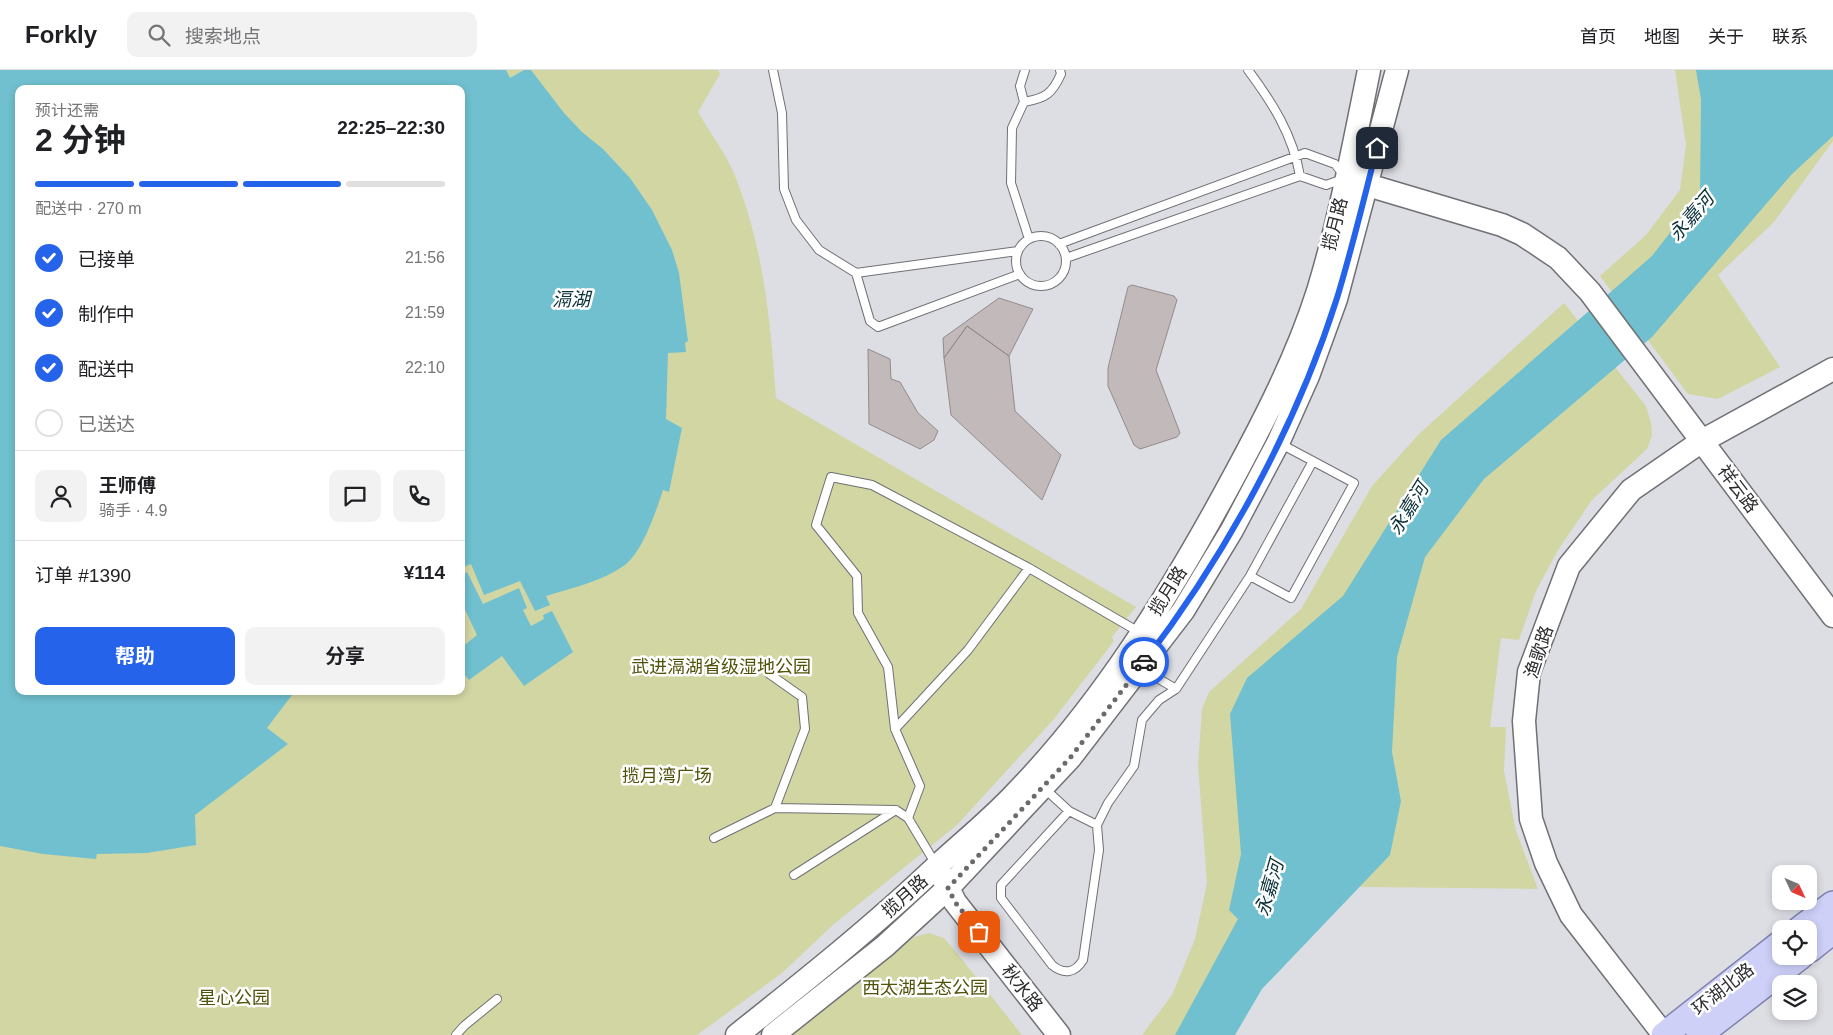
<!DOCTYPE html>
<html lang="zh">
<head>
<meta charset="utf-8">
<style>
  :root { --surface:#fff; --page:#f2f2f2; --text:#202124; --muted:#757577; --line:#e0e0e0; --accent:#2563eb }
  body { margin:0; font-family:Arial,"Noto Sans SC",sans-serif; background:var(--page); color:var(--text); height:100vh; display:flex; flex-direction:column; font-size:19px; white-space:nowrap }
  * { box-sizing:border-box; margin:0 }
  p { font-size:16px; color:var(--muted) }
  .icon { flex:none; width:28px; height:28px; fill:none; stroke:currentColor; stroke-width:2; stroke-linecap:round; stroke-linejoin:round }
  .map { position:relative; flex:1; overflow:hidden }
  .side { position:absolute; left:15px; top:15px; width:450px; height:610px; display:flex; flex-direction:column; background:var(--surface); border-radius:10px; box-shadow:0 2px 8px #0003 }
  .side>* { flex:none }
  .needle { width:32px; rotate:134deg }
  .buttons { position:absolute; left:1772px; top:795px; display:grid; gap:10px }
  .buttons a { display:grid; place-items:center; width:45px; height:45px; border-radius:10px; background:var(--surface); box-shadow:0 2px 8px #0003; font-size:25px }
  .pin { position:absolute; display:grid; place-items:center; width:42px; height:42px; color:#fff; margin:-21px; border-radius:10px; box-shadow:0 2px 8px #0006 }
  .courier { position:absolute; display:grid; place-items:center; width:50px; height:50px; margin:-25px; border:4px solid #2563eb; border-radius:50%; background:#fff; color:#222; box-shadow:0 1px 6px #0007 }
  .head em { font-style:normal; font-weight:700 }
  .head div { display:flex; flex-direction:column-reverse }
  .head { display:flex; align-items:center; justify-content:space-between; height:85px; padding:0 20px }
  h1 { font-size:32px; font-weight:700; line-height:38px }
  .bar { display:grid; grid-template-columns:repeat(4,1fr); gap:8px 5px; align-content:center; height:60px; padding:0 20px }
  .bar i { height:6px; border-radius:4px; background:var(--line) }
  .bar .on { background:var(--accent) }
  .bar p { grid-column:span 4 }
  .line { display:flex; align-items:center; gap:12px; padding:0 20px; border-top:1px solid var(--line) }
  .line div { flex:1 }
  .round { display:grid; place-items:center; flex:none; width:52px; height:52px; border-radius:10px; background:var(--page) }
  ol { padding:0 20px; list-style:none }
  li { display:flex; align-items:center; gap:15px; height:55px }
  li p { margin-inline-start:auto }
  li .icon { padding:5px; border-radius:50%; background:var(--accent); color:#fff; stroke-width:4 }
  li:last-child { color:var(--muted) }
  li i { width:28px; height:28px; border:2px solid var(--line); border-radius:50% }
  .action { display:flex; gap:10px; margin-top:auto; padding:10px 20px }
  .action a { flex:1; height:58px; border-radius:10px; background:var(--accent); color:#fff; font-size:20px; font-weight:700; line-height:58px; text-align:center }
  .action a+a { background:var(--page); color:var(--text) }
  header { display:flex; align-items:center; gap:30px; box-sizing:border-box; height:70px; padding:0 25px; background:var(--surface); border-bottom:1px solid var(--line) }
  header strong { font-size:24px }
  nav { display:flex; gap:28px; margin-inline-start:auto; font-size:18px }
  .search { width:350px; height:45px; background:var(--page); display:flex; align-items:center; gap:12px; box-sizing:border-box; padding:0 18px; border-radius:10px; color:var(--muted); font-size:19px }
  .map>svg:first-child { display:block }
  .green { fill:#d2d6a3; fill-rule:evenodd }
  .water { fill:#71c0cf }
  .building { fill:#c2baba; stroke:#928b8b }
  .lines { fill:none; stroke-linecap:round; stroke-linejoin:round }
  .lane-casing { stroke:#707075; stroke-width:10 }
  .secondary-casing { stroke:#707075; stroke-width:25 }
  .primary-casing { stroke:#8083af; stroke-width:28 }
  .lane { stroke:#fff; stroke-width:8 }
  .secondary { stroke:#fff; stroke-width:22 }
  .primary { stroke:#ced0f8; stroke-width:25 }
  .done { stroke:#6b6b6f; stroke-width:5; stroke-dasharray:0 9 }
  .route { stroke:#2563eb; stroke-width:6 }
  .labels { text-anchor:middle; stroke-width:5; stroke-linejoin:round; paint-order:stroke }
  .street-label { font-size:18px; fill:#2d2d30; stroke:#fff }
  .park-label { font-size:18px; fill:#50520a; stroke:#fff }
  .water-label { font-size:19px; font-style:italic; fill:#093138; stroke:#fff }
</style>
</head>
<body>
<header>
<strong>Forkly</strong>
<div class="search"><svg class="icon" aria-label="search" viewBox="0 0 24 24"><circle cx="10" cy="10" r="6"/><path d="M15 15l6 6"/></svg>搜索地点</div>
<nav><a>首页</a><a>地图</a><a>关于</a><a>联系</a></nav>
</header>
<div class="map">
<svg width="1833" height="965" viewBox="0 0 1833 965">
  <rect width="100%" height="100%" fill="#dddee4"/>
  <path class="green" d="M0,0H718L720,4L698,42C709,61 724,81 733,101C764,176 770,248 776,328L1136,537L1112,567L1114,571L1054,649L957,755L834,854L782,903L697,965H0ZM19,19H461V621H19Z
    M1675,0H1833V71L1774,152L1718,205L1780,297L1718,329L1688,324L1600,206L1646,165L1680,120L1686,75Z
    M1564,233L1646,336L1651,353L1652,366L1647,379L1592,430L1558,480L1536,521L1519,570L1501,568L1490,657H1506L1504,701L1516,761L1538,819L1277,816L1198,965H1142L1172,925L1195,869L1207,813L1198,695L1202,639L1209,622L1301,539L1372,416L1419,364Z
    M929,863L944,868L957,883L1022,965H791L914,867Z"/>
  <path class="water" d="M0,0H506L510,8L524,0H531L564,43L582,62L603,79L630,108L652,140L672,180L679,203L688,271L685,273L686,282L668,283L666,349L682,358L669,422L663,420C656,441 643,481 625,495C603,511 572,518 546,526L550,535L535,541L520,511L484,525L471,494L461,498V19H19V621H295L267,658L288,674L195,745L196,775L147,783L97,784L96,789L43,784L0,776Z
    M1696,0H1833V66L1791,105L1652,267L1484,409L1425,487L1397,587L1392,682L1401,731L1390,785L1262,919L1235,965H1175L1238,849L1229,840L1241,784L1230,644L1247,608L1343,526L1441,370L1652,186L1700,124L1701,29Z
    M467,502L483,534L519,518L527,538L523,540L531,556L544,549L543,545L552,541L573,582L524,616L502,586L469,610L461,600V578L477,565L461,531V505Z"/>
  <path class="building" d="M1132,215L1174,226L1177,230L1156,300L1180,363L1177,367L1140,379L1134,375L1108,316V298L1128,217Z
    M999,228L1033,239L1009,286L967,256L944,288L943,268Z
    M967,256L1009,286L1015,341L1061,385L1042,430L951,345L944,288Z
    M868,279L890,289L891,309L900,312L918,343L938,361L934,370L920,379L869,354Z"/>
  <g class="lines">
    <defs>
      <path id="lane" d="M773,0L782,43L784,119L796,150L819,180L856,203L1018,181
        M1025,0L1020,16L1024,32L1012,58L1011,113L1029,169
        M1248,0C1272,32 1293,65 1300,106
        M1024,32C1046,28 1052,24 1061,4L1060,0
        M1016 191a25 25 0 1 1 50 0a25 25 0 1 1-50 0Z
        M1059,174L1305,83L1335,94L1346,108L1326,115L1300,106L1066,188
        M856,203L870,251L878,257L1020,204
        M1250,506L1291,528L1354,413L1279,373
        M1142,599L1176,619L1250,506L1313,391
        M768,603L802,627L805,659L775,738
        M895,659L968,580L1029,498
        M1044,718L1069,741L1097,755
        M1069,741L1001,815V828L1052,895C1064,905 1075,903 1083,890L1099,780L1097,755L1108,733L1134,696L1142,650L1159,630L1176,619
        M714,768L775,738L896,740L908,748
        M935,793L908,748L920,716L895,659L888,597L858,543L857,506L816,455L831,407L872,415L1029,498L1139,562
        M794,805L896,740
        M456,965L464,956L497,929"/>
      <path id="secondary" d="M1354,111L1502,155L1522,164L1558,188L1590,222L1833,546
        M942,806L955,832L1059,965
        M737,965C805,911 874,856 937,796C962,773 988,752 1012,727C1102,635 1171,523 1232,410C1265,349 1297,287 1318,221C1340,149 1354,74 1369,0
        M773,965L885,876L948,818L1070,688L1183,541L1232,460L1278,373L1308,306L1336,229L1397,0
        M1664,965L1571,845L1546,793L1531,749L1524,651L1529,602L1569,496L1631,420L1702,371L1833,299"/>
      <path id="primary" d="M1800,859L1833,834
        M1809,880L1833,861
        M1664,965L1781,873
        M1699,965L1801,886"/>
    </defs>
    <use href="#lane" class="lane-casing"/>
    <use href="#secondary" class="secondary-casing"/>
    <use href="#primary" class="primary-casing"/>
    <use href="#lane" class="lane"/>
    <use href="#secondary" class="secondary"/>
    <use href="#primary" class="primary"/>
  </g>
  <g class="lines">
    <path class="done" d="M979,862L955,832L948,818L1070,688L1144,592"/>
    <path class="route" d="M1144,592C1226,485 1296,357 1337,228C1352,179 1364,128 1377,78"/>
  </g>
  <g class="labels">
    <g class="street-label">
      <text transform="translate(1335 154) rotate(-76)" y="6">揽月路</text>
      <text transform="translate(1738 419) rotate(53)" y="6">祥云路</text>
      <text transform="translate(1168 521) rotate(-58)" y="6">揽月路</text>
      <text transform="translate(1539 582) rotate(-72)" y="6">渔歌路</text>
      <text transform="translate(905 826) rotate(-42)" y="6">揽月路</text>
      <text transform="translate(1022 918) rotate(52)" y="6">秋水路</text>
      <text transform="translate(1723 919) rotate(-38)" y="6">环湖北路</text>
    </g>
    <g class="park-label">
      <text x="721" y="603">武进滆湖省级湿地公园</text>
      <text x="667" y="712">揽月湾广场</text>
      <text x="925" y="924">西太湖生态公园</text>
      <text x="234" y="934">星心公园</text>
    </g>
    <g class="water-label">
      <text transform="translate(1691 146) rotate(-49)" y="7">永嘉河</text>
      <text x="571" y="236">滆湖</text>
      <text transform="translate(1408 438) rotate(-58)" y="7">永嘉河</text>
      <text transform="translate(1269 818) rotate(-74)" y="7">永嘉河</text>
    </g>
  </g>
</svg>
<div class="buttons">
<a><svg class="needle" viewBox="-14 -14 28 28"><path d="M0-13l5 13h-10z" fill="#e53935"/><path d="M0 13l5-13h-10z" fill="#757577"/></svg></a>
<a><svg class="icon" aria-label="locate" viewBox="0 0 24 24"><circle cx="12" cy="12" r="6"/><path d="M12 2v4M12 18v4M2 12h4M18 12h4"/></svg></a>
<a><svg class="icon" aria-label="layers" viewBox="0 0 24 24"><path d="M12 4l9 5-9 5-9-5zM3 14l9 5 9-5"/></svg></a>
</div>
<div class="pin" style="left:979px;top:862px;background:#ea580c"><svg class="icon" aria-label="bag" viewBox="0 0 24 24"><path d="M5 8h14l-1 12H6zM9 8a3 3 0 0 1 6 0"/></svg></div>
<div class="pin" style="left:1377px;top:78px;background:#1f2937"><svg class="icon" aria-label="home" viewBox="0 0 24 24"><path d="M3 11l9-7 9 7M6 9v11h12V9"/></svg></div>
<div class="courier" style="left:1144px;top:592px"><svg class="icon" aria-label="car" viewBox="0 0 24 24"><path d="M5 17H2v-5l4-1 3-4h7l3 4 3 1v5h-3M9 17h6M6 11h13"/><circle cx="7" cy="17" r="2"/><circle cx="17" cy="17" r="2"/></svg></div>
<section class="side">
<div class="head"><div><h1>2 分钟</h1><p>预计还需</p></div><em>22:25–22:30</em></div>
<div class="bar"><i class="on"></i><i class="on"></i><i class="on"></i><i></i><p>配送中 · 270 m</p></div>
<ol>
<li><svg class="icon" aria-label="check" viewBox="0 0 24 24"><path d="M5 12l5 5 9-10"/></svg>已接单<p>21:56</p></li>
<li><svg class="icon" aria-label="check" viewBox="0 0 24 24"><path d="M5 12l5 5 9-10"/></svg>制作中<p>21:59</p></li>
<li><svg class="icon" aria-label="check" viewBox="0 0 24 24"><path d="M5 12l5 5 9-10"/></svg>配送中<p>22:10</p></li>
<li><i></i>已送达</li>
</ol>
<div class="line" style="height:90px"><a class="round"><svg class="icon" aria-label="person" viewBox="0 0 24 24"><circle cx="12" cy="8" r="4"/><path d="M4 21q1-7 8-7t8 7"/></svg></a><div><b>王师傅</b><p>骑手 · 4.9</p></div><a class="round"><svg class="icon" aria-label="chat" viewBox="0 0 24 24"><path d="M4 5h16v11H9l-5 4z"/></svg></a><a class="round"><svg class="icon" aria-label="phone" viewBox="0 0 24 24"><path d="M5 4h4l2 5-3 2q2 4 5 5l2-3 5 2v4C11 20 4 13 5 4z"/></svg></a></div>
<div class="line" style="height:65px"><div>订单 #1390</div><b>¥114</b></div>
<div class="action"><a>帮助</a><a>分享</a></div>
</section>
</div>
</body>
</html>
